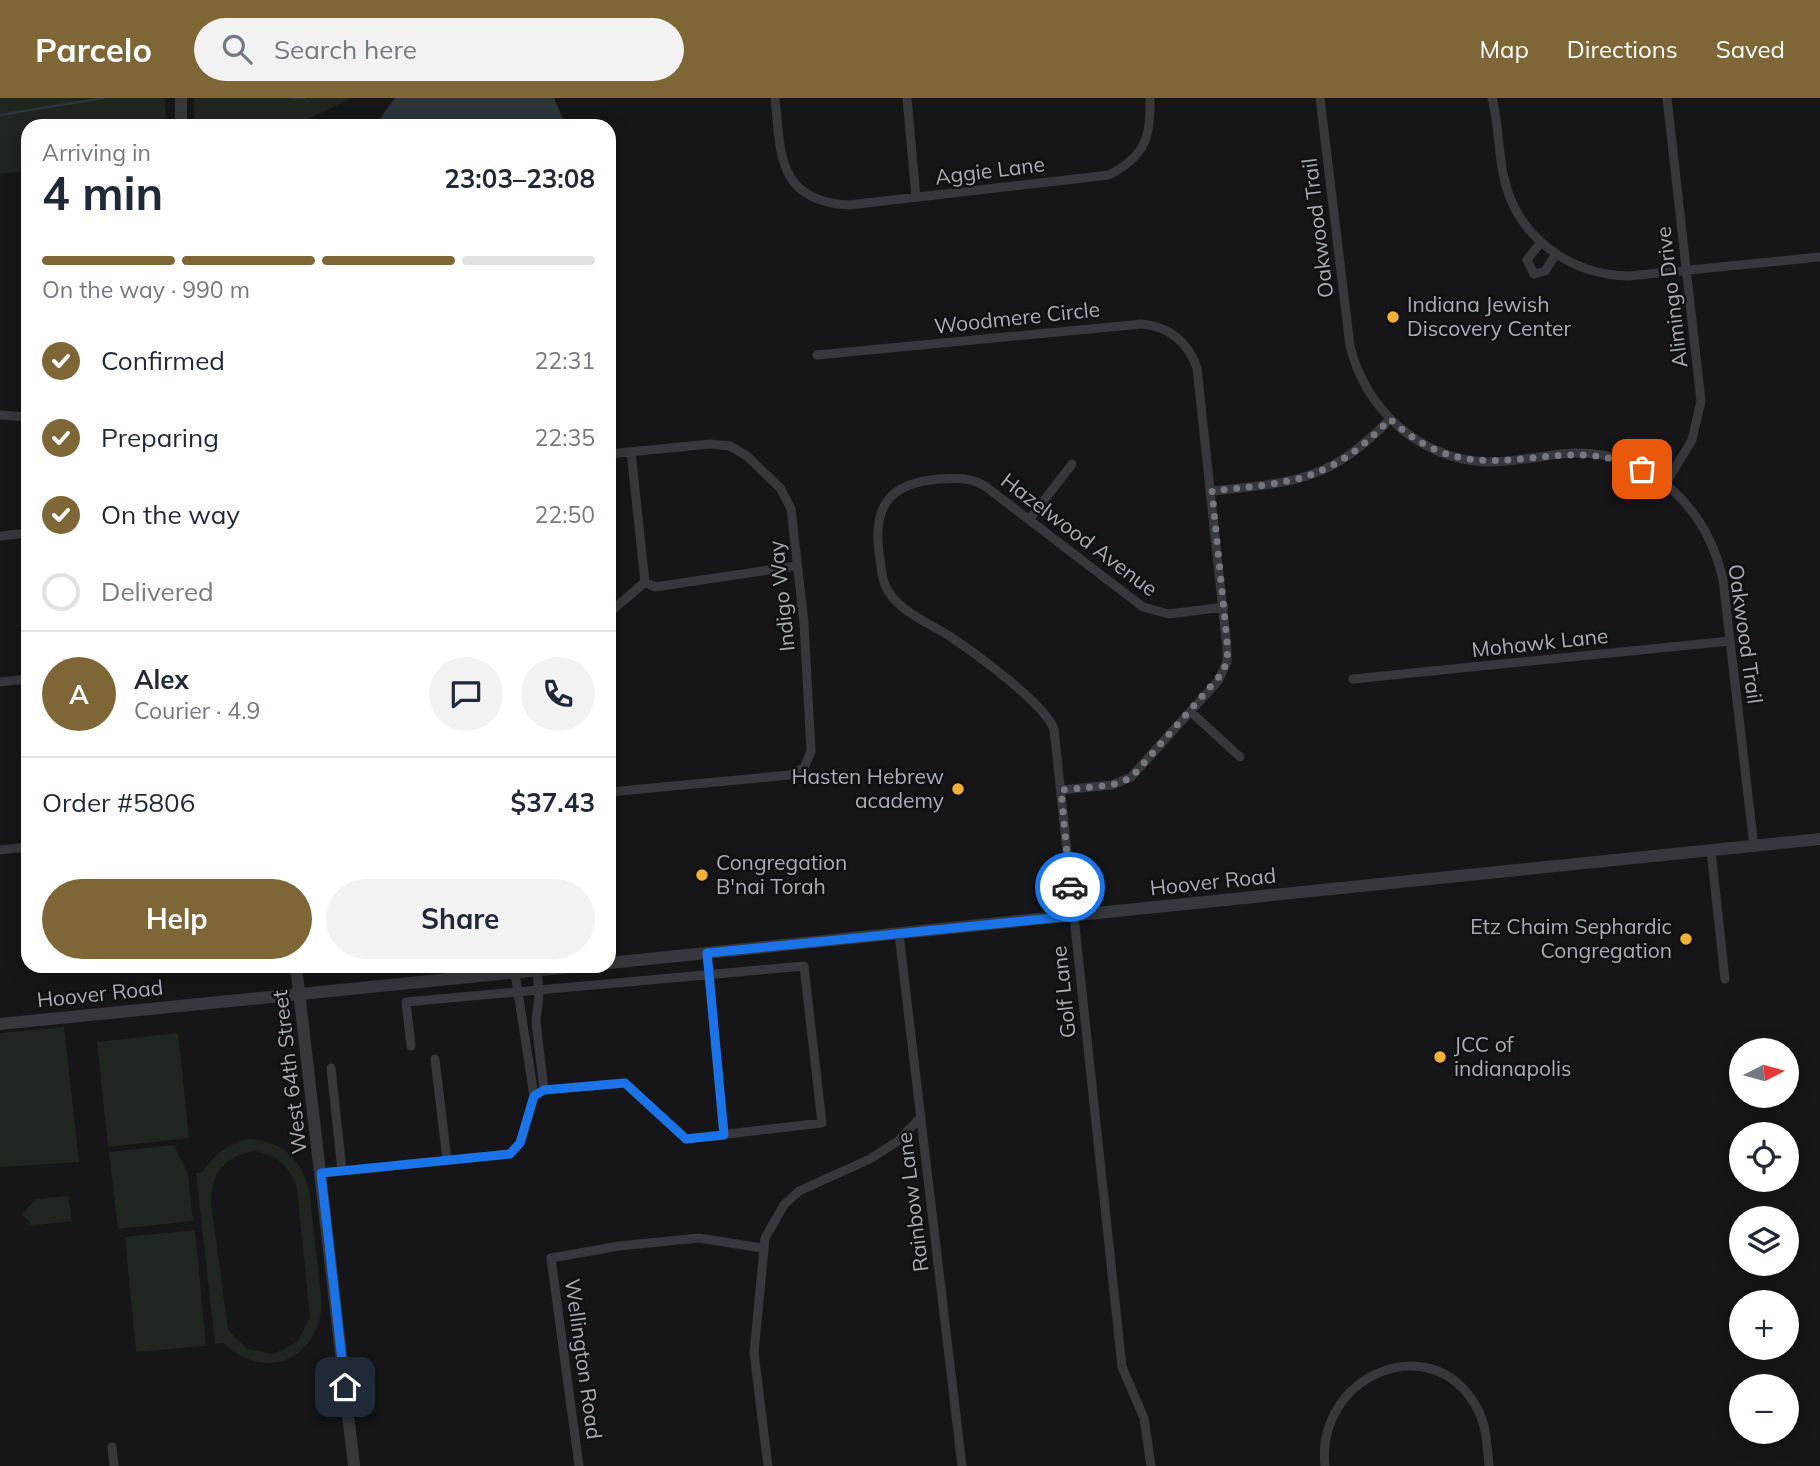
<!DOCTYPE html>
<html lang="en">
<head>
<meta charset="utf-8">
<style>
  :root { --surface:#fff; --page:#f2f2f3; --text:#1f2937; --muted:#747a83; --line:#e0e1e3; --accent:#7e6636 }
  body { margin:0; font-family:Mulish,sans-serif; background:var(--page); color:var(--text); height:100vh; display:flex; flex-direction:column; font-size:26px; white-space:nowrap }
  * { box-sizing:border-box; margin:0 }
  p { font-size:23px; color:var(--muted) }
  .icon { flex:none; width:38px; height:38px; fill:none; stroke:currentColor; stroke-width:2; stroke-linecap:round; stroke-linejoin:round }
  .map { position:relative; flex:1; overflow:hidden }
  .panel { position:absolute; left:21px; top:21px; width:595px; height:854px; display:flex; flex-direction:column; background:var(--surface); border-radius:21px; box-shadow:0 4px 18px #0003 }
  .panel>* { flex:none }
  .needle { width:46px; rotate:84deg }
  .tools { position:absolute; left:1729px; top:940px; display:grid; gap:14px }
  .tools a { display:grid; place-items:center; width:70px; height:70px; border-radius:50%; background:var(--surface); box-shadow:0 4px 18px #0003; font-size:35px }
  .pin { position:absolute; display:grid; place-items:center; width:60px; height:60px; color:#fff; margin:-30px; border-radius:14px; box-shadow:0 4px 10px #0006 }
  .courier { position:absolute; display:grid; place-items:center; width:70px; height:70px; margin:-35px; border:5px solid #1a73e8; border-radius:50%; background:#fff; color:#222; box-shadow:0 2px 9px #0007 }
  .summary em { font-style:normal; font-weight:700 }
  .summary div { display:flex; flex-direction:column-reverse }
  .summary { display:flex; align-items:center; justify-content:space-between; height:119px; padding:0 21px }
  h1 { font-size:46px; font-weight:700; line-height:52px }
  .bar { display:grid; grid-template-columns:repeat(4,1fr); gap:10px 7px; align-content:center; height:84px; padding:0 21px }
  .bar i { height:9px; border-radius:5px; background:var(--line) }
  .bar .selected { background:var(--accent) }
  .bar p { grid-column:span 4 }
  .line { display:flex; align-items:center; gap:18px; padding:0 21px; border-top:2px solid var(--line) }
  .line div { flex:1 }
  .round { display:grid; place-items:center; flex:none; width:74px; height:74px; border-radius:37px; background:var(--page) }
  ol { padding:0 21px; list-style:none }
  li { display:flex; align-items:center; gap:21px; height:77px }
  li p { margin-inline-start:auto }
  li .icon { padding:7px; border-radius:50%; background:var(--accent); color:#fff; stroke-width:4 }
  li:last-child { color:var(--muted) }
  li i { width:38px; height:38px; border:4px solid var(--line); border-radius:50% }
  .action { display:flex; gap:14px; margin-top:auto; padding:14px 21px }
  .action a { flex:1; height:80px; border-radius:42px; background:var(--accent); color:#fff; font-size:28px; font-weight:700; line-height:80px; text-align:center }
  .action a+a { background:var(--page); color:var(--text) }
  header { display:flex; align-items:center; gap:42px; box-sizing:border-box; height:98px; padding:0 35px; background:var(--accent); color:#fff }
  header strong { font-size:33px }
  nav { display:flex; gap:38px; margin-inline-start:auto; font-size:24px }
  .search { width:490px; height:63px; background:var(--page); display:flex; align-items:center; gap:18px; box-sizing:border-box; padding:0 24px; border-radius:38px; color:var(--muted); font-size:26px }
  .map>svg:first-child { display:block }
  .green { fill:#1e261f; fill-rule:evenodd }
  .water { fill:#2c353c }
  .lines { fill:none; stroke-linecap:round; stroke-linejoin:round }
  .stream { stroke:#2c353c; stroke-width:2.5 }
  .minor { stroke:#37383d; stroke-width:9 }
  .tertiary { stroke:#37383d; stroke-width:12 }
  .done { stroke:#757880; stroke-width:7; stroke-dasharray:0 12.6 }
  .route { stroke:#1a73e8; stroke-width:9 }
  .poi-dot { fill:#f2b134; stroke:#111113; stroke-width:2.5 }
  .labels { text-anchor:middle; stroke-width:5; stroke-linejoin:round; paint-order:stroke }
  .street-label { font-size:21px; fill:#a8adb8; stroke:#111113 }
  .poi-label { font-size:21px; fill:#a8adb8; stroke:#111113; text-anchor:start }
</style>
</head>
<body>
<header>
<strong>Parcelo</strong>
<div class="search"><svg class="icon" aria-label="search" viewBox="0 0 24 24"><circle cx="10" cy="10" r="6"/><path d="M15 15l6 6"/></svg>Search here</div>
<nav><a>Map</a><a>Directions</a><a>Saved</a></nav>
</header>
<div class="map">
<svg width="1820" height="1368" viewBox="0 0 1820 1368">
  <rect width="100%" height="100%" fill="#161618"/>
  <path class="green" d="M0,0H164L167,28H28V73L0,76Z
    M194,0H352L293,28H194Z
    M64,929L79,1064L0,1069V935Z
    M178,935L189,1040L108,1049L97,944Z
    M248,1041C282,1043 300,1059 309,1092L322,1206C317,1263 266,1284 223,1245L215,1246L196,1075L203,1074C214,1055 228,1047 248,1041ZM255,1053C278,1058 290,1068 297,1091L310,1219L298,1243L274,1256L247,1251L228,1232L211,1104C211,1074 226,1058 255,1053Z
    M174,1047L188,1076L193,1123L118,1131L109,1054Z
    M68,1098L72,1123L30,1128V1124L22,1116L36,1101Z
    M195,1132L206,1248L136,1254L125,1139Z"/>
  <path class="water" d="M395,0H554L566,28H381V19Z"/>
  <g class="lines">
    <path class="stream" d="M292,0H305
      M0,17L103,0"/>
    <path class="minor" d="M775,0C781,57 777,103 849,107L1109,77C1145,58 1151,40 1150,0
      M907,0L916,99
      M1320,0L1350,248C1366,312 1419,360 1485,364C1515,365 1545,356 1575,355C1651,354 1707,410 1723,482L1754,749
      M1492,0C1499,26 1498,54 1504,80C1517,139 1570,177 1629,178L1820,159
      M1541,144L1527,162L1534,176L1545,173L1556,156
      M817,257L1142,226C1170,229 1188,244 1197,270L1227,550V564L1218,583L1131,679L1112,687L1061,692
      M0,317L28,319
      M631,354L645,484
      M609,356L710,346L730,348L747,358L781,391L791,411L804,525L811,653L804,670L790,677L609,694
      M1666,385L1692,342L1701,303L1667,0
      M1212,393C1295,384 1329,384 1390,321
      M1029,422L1072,366
      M0,438L28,435
      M645,484L655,489L796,468
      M609,515L645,484
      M1353,581L1730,543
      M0,584L28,581
      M1191,614L1240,659
      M0,752L28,749
      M1711,753L1725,881
      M899,836L962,1368
      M707,855L724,1037
      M466,868L468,880
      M537,872L539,896L536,924L544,992
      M515,875L534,998
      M435,961L447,1062
      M331,970L342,1072
      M321,1075L510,1056L520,1045L534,998L544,992L625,985L686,1041L822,1025L804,868L406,904L411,948
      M112,1349L114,1368
      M579,1368L551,1160L619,1148L699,1140L762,1150
      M768,1368L754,1255L765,1140L784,1107L799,1093L870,1061L898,1043L921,1019
      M1151,1368L1144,1320L1122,1269L1054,631C1043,604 976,556 951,539C928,524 896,513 885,487C881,477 881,465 879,455C873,407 890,385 939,381C956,380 969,379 985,388L1143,509L1169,516L1224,509
      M1325,1368C1315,1278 1432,1227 1477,1310C1487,1328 1487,1349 1489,1368"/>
    <path class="tertiary" d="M181,0V28
      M609,865L1820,741
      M296,868L354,1368
      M0,926L580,868"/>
  </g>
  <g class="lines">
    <path class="done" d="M1070,789L1061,692L1112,687L1131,680L1224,573L1228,553L1212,393C1294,384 1330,384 1390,321C1480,405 1549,328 1642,371"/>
    <path class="route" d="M345,1289L321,1075L510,1056L520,1045L534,998L544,992L625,985L686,1041L724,1037L707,855L1073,818L1070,789"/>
  </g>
  <g class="poi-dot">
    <circle cx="1393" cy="219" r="7"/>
    <circle cx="958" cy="691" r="7"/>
    <circle cx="702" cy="777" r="7"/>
    <circle cx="1686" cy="841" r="7"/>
    <circle cx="1440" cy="959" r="7"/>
  </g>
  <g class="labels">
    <g class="street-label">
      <text transform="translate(990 73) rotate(-7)" y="7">Aggie Lane</text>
      <text transform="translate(1318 130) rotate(-97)" y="7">Oakwood Trail</text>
      <text transform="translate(1672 199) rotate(-97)" y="7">Alimingo Drive</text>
      <text transform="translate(1017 220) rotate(-6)" y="7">Woodmere Circle</text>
      <text transform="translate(1079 437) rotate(37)" y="7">Hazelwood Avenue</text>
      <text transform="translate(782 498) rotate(-96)" y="7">Indigo Way</text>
      <text transform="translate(1745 536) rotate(82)" y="7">Oakwood Trail</text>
      <text transform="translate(1540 545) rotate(-6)" y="7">Mohawk Lane</text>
      <text transform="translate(1213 784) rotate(-6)" y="7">Hoover Road</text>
      <text transform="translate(1064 894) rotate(-96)" y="7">Golf Lane</text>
      <text transform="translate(100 896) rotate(-6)" y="7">Hoover Road</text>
      <text transform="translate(290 974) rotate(-97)" y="7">West 64th Street</text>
      <text transform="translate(913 1104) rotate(-97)" y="7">Rainbow Lane</text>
      <text transform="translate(583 1261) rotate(82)" y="7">Wellington Road</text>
    </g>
    <g class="poi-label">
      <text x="1407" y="214">Indiana Jewish<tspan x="1407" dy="24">Discovery Center</tspan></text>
      <text x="944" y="686" text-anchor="end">Hasten Hebrew<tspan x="944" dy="24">academy</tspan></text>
      <text x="716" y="772">Congregation<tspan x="716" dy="24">B'nai Torah</tspan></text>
      <text x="1672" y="836" text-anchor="end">Etz Chaim Sephardic<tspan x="1672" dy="24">Congregation</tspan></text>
      <text x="1454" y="954">JCC of<tspan x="1454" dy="24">indianapolis</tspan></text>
    </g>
  </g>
</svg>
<div class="tools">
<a><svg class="needle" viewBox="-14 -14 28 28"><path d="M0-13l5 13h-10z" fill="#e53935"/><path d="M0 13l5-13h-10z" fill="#747a83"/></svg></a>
<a><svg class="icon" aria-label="locate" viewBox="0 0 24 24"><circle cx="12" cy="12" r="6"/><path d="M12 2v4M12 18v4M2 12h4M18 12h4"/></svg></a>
<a><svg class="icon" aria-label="layers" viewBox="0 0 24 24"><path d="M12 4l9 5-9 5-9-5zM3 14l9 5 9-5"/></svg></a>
<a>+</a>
<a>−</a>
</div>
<div class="pin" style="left:1642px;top:371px;background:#ea580c"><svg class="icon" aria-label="bag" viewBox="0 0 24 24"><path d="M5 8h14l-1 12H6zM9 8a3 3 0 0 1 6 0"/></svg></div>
<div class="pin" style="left:345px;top:1289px;background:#1f2937"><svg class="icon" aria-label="home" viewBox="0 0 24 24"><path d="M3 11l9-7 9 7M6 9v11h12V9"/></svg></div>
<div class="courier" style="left:1070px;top:789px"><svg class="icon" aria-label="car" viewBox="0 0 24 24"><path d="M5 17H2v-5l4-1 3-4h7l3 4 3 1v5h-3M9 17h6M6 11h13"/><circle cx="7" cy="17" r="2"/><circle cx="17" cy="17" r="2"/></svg></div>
<section class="panel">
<div class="summary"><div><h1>4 min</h1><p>Arriving in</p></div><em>23:03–23:08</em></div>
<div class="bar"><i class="selected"></i><i class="selected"></i><i class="selected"></i><i></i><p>On the way · 990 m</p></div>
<ol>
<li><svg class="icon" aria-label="check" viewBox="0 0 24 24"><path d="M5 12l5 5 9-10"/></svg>Confirmed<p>22:31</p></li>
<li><svg class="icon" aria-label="check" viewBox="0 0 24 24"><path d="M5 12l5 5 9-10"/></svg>Preparing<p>22:35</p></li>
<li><svg class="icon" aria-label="check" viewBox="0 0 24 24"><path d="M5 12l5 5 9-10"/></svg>On the way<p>22:50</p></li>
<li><i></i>Delivered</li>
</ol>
<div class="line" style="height:126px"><b class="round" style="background:var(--accent);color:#fff">A</b><div><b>Alex</b><p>Courier · 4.9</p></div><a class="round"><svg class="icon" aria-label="chat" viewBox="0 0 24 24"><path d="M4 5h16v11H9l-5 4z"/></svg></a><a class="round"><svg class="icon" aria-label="phone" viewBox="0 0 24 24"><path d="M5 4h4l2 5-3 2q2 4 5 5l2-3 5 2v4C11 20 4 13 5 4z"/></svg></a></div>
<div class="line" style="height:91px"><div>Order #5806</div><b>$37.43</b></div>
<div class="action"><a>Help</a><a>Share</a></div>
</section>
</div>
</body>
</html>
